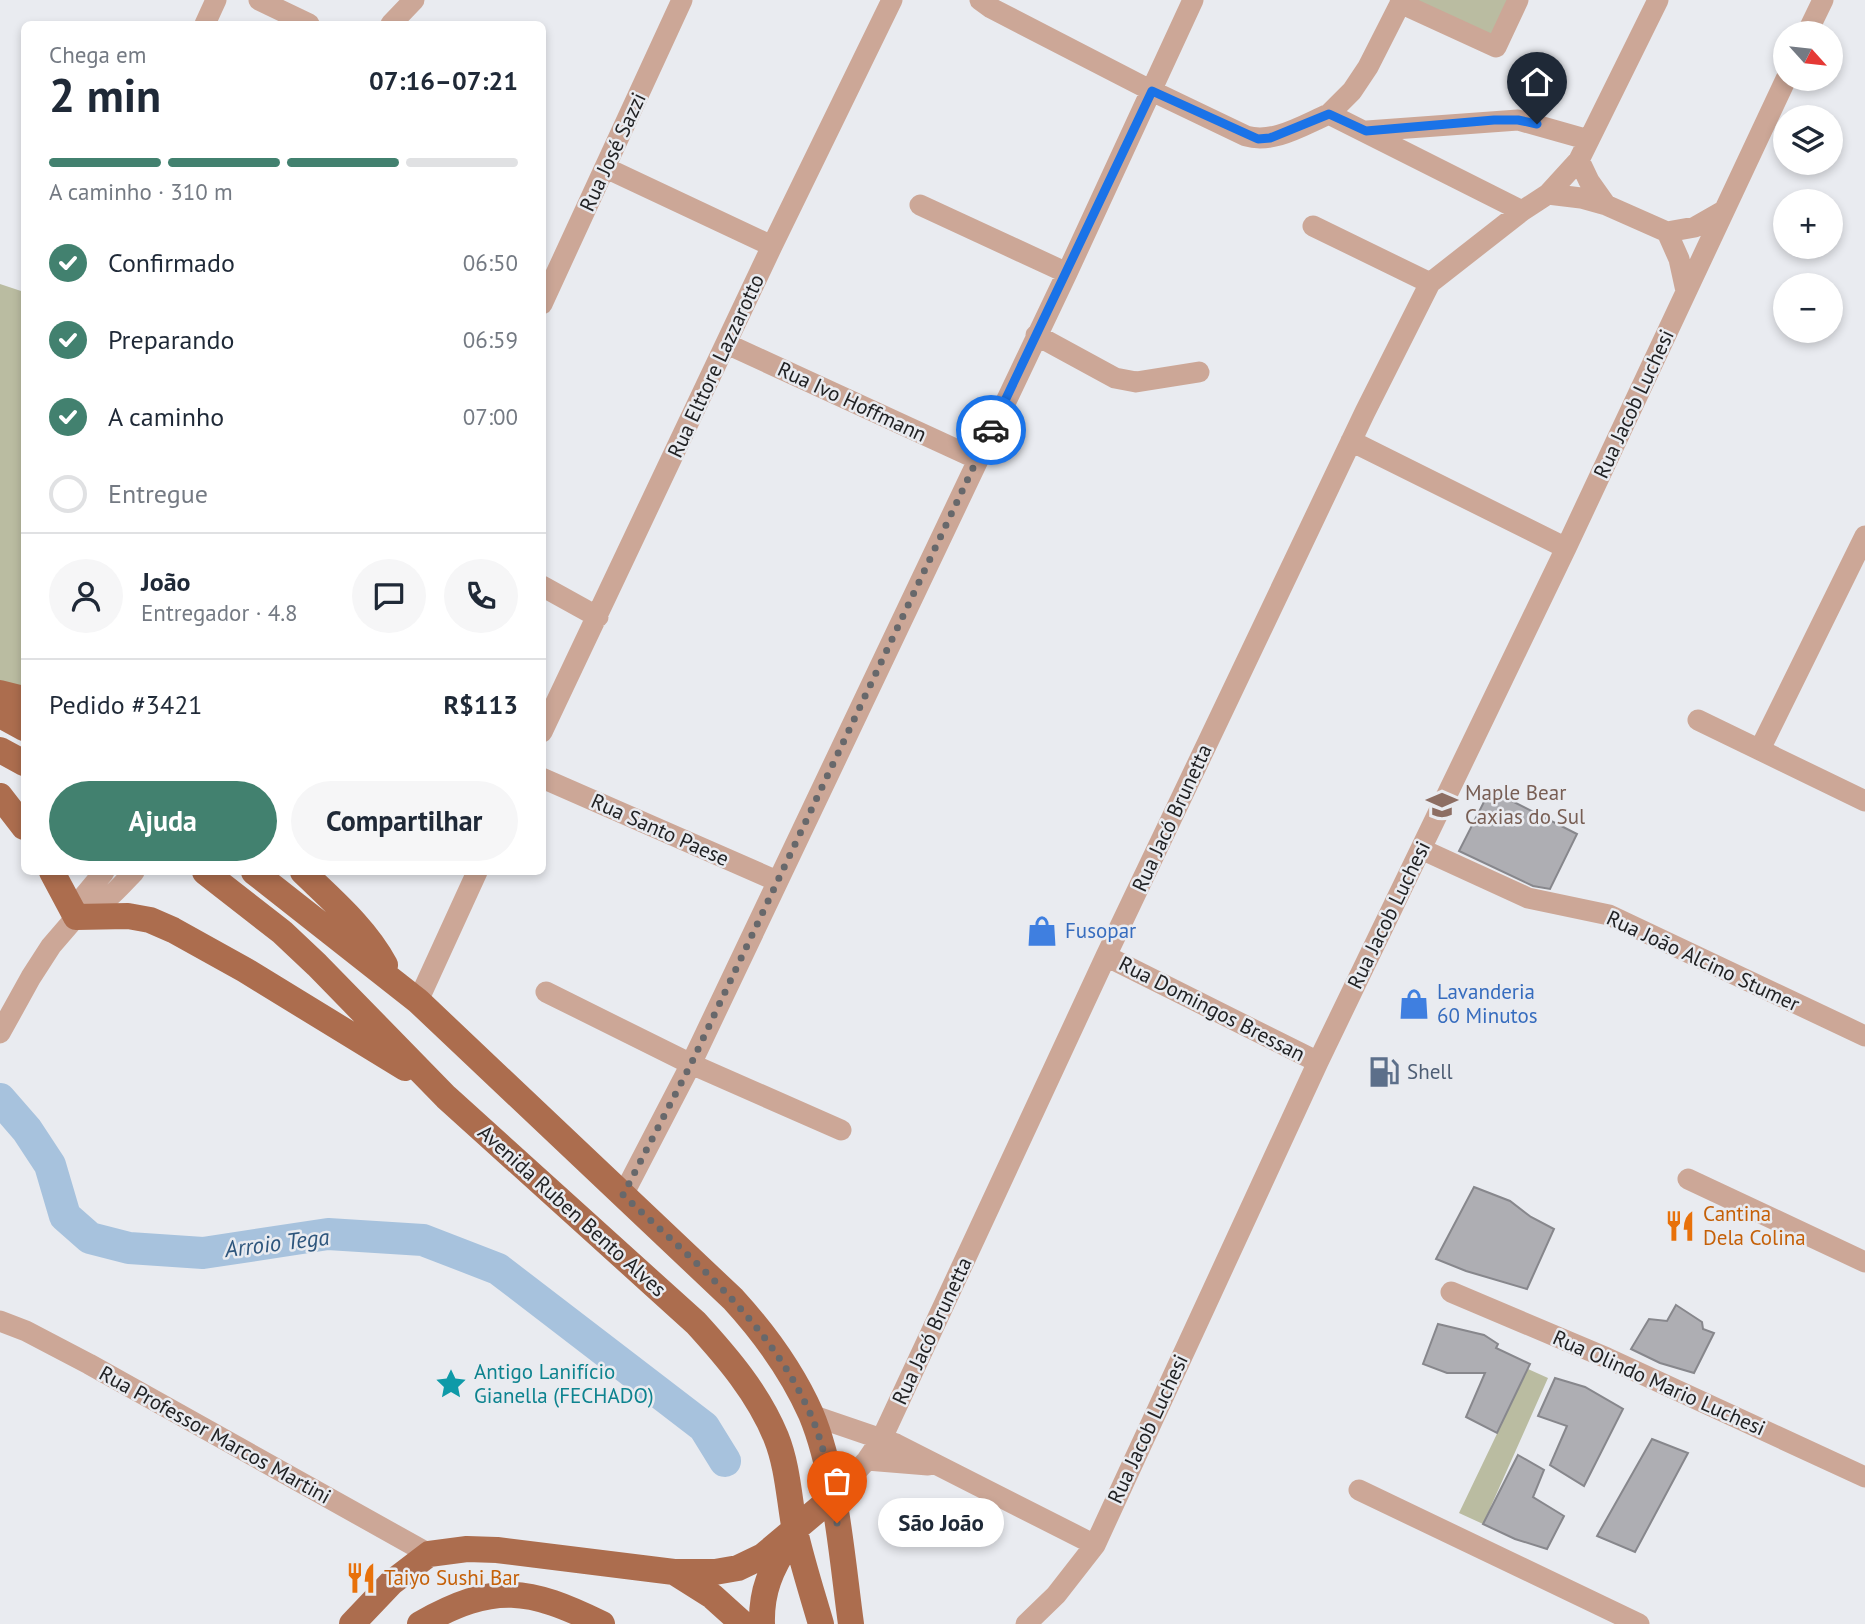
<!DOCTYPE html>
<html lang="pt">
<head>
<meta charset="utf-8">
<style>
  :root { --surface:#fff; --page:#f6f6f7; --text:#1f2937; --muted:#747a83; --line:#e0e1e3; --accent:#42816f }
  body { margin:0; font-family:"PT Sans",sans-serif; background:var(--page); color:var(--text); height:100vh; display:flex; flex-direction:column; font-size:26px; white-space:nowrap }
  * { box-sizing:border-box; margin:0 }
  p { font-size:23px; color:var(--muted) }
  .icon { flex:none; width:38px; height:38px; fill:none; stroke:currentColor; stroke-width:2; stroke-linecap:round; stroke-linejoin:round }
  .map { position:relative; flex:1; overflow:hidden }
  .drawer { position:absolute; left:21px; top:21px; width:525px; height:854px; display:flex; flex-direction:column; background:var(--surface); border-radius:10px; box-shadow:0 4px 10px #0003 }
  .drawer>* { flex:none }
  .needle { width:46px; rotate:117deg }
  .tools { position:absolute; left:1773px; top:21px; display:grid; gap:14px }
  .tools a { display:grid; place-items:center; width:70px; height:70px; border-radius:50%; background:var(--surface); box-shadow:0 4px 10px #0003; font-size:35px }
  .pin { position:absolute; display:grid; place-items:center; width:60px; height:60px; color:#fff; margin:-72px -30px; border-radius:50% 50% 50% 0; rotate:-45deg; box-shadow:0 0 7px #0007 }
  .pin .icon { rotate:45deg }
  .courier { position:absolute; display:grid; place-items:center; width:70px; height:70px; margin:-35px; border:5px solid #1a73e8; border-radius:50%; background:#fff; color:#222; box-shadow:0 2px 9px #0007 }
  .bubble { position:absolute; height:49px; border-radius:24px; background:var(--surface); box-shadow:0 4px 10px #0003; font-size:23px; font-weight:800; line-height:49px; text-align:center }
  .summary em { font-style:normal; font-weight:800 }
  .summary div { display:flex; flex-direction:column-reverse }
  .summary { display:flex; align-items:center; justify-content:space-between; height:119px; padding:0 28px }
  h1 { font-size:46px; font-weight:800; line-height:52px }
  .bar { display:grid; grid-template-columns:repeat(4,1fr); gap:10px 7px; align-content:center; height:84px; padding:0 28px }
  .bar i { height:9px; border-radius:5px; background:var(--line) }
  .bar .active { background:var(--accent) }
  .bar p { grid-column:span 4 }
  .line { display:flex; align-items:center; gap:18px; padding:0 28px; border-top:2px solid var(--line) }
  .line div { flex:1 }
  .round { display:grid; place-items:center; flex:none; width:74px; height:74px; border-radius:37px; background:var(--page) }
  ol { padding:0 28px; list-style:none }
  li { display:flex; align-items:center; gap:21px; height:77px }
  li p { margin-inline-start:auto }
  li .icon { padding:7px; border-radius:50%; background:var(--accent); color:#fff; stroke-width:4 }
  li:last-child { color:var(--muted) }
  li i { width:38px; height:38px; border:4px solid var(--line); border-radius:50% }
  .primary-button { display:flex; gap:14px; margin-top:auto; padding:14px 28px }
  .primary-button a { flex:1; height:80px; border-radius:42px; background:var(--accent); color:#fff; font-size:28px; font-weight:800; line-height:80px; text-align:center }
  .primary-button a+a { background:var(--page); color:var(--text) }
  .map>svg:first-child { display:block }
  .green { fill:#babca1 }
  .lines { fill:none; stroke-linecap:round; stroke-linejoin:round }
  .river { stroke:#a7c2dd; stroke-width:32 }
  .building { fill:#aeaeb3; stroke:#87878c; stroke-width:2 }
  .minor { stroke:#cca797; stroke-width:21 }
  .major { stroke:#ac6d4e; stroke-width:26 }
  .done { stroke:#67686b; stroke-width:7; stroke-dasharray:0 12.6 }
  .route { stroke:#1a73e8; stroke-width:9 }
  .labels { text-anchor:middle; stroke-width:5; stroke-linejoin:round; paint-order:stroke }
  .street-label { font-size:21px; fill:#212224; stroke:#e9ebf0 }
  .education-label { font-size:21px; fill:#785e54; stroke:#e9ebf0; text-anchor:start }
  .shop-label { font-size:21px; fill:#366cbe; stroke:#e9ebf0; text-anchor:start }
  .service-label { font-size:21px; fill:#4e5e75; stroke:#e9ebf0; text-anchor:start }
  .food-label { font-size:21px; fill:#c56008; stroke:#e9ebf0; text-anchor:start }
  .culture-label { font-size:21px; fill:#0d838f; stroke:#e9ebf0; text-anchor:start }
  .water-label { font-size:23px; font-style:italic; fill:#2d557c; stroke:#e9ebf0 }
</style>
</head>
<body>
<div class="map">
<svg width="1865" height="1624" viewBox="0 0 1865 1624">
  <rect width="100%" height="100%" fill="#e9ebf0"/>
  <path class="green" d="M1402,0H1518L1496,47Z
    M0,284L24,292V688L0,681Z
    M1528,1369L1548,1378L1483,1524L1459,1513Z"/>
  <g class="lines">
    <path class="river" d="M0,1099L27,1130L50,1165L65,1216L90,1238L129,1248L203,1253L328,1234L423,1240L498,1269L704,1427L725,1461"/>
  </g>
  <path class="building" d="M1490,790L1577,834L1550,889L1533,886L1459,851Z
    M1474,1187L1510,1201L1531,1217L1554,1229L1527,1289L1466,1271L1436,1259Z
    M1676,1305L1702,1322L1703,1329L1714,1333L1694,1373L1660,1363L1631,1349L1649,1319L1667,1321Z
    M1438,1324L1484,1335L1498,1344L1496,1348L1530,1364L1497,1433L1466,1417L1485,1373H1447L1423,1364Z
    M1555,1378L1585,1387L1623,1409L1584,1486L1550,1465L1567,1426L1538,1416Z
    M1652,1439L1688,1453L1635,1552L1597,1536Z
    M1518,1455L1544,1470L1533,1497L1564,1516L1547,1549L1515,1539L1483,1524Z"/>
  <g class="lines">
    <path class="minor" d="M259,0L309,24
      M980,0L991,8L1152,91L1246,136C1274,144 1303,125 1329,114L1522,211
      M1400,3L1496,47L1518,0
      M205,24L216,0
      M391,24L414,0
      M1807,33L1823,0
      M1329,114L1352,91L1368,67L1402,0
      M1367,131L1518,120L1589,140
      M1579,160L1589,181L1606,205
      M606,168L772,246
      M1548,194L1581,198L1606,205L1667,232L1695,227L1723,211
      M920,205L1067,273
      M1313,226L1430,283
      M1667,232L1679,259L1686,291
      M542,304L682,0
      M1036,335L1115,378L1136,382L1199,372
      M727,344L977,459
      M1351,441L1566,548
      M542,586L598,617
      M1698,720L1865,801
      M542,732L772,246L892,0
      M1760,749L1865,536
      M542,778L777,881
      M1421,849L1528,898L1609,915L1865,1036
      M77,916C103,907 116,891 134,872
      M1106,956L1318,1062
      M546,992L691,1064L841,1130
      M418,1001L477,872
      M0,1033L31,977L51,946L76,917L79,902L104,872
      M1688,1179L1865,1262
      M623,1195L691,1064L1067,273L1193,0
      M1451,1292L1607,1358L1865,1477
      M0,1321L26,1331L89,1364L429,1554
      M811,1415L896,1444L1095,1545
      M867,1460L928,1465
      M1359,1490L1639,1624
      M833,1497L867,1460L882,1438L1106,956L1365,412L1430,283L1522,211L1548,194L1579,160L1658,0
      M1026,1624L1056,1595L1095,1545L1318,1062L1566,548L1786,79"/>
    <path class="major" d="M0,693L24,699
      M0,715L24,728
      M0,750L24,763
      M0,796L24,827
      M52,872L76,917L128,916L150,920L173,930L245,970L405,1068
      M205,872L282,932L317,965L446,1097L696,1323C727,1357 758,1393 776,1437C788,1467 789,1499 795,1531C802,1562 812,1593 821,1624
      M254,872L418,1001L733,1299C765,1334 792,1371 811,1414C836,1474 842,1559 851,1624
      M303,872C333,901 365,928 385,965
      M674,1572L712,1596L743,1624
      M352,1624L391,1583L429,1554L467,1549L497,1550L674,1572H715L738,1568L763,1556L833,1497
      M420,1624C495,1582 528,1588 602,1624
      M762,1624C761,1591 771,1569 789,1541"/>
  </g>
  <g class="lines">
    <path class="done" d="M837,1523C832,1487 825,1446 810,1413C769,1322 695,1262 623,1195L691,1064L991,430"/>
    <path class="route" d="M991,430L1152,91L1258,139L1270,138L1329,114L1366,131L1494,120H1518L1537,124"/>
  </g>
  <defs>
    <symbol id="school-bare" viewBox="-9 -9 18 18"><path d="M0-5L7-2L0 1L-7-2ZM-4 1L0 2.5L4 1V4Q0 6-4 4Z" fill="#8d6e63" stroke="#e9ebf0" stroke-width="2.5" paint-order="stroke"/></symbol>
    <symbol id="shop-bare" viewBox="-9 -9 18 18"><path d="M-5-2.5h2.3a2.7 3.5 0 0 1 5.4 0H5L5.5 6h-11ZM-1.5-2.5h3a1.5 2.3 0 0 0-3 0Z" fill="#3f7fe0" stroke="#e9ebf0" stroke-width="2.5" paint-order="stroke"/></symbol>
    <symbol id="fuel-bare" viewBox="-9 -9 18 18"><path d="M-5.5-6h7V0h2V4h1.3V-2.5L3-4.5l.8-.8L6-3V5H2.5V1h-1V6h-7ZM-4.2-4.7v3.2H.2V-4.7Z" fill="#5c6f8a" stroke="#e9ebf0" stroke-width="2.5" paint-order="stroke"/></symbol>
    <symbol id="restaurant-bare" viewBox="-9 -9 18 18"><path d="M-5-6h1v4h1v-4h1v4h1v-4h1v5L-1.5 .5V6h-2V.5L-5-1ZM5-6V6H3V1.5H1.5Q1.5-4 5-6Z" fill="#e8710a" stroke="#e9ebf0" stroke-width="2.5" paint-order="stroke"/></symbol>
    <symbol id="sight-bare" viewBox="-9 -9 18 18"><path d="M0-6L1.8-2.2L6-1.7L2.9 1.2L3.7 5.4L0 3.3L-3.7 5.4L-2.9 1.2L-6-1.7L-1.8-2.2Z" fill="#0f9aa8" stroke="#e9ebf0" stroke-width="2.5" paint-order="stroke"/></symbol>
  </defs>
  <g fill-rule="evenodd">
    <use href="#school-bare" x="1420" y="783" width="44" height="44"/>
    <use href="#shop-bare" x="1020" y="909" width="44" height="44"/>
    <use href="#shop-bare" x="1392" y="982" width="44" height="44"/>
    <use href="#fuel-bare" x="1362" y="1050" width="44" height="44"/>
    <use href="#restaurant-bare" x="1658" y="1204" width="44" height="44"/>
    <use href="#sight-bare" x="429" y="1362" width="44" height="44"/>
    <use href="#restaurant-bare" x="339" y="1556" width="44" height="44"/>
  </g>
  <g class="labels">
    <g class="street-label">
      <text transform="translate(613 152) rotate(-65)" y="7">Rua José Sazzi</text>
      <text transform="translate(716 366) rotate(-65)" y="7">Rua Elttore Lazzarotto</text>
      <text transform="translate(852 402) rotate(25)" y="7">Rua Ivo Hoffmann</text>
      <text transform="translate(1634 404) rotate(-65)" y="7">Rua Jacob Luchesi</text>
      <text transform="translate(1172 818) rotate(-65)" y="7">Rua Jacó Brunetta</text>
      <text transform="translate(660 830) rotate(24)" y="7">Rua Santo Paese</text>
      <text transform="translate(1389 915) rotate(-64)" y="7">Rua Jacob Luchesi</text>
      <text transform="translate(1703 961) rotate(25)" y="7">Rua João Alcino Stumer</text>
      <text transform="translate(1212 1009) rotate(27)" y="7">Rua Domingos Bressan</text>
      <text transform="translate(572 1211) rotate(42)" y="7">Avenida Ruben Bento Alves</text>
      <text transform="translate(932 1331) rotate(-65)" y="7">Rua Jacó Brunetta</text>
      <text transform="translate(1659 1383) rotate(24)" y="7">Rua Olindo Mario Luchesi</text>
      <text transform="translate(1148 1429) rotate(-65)" y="7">Rua Jacob Luchesi</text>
      <text transform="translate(215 1435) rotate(29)" y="7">Rua Professor Marcos Martini</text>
    </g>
    <g class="education-label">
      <text x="1465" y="800">Maple Bear<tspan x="1465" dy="24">Caxias do Sul</tspan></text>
    </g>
    <g class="shop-label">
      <text x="1065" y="938">Fusopar</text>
      <text x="1437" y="999">Lavanderia<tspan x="1437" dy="24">60 Minutos</tspan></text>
    </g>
    <g class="service-label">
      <text x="1407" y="1079">Shell</text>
    </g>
    <g class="food-label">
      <text x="1703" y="1221">Cantina<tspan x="1703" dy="24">Dela Colina</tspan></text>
      <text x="384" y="1585">Taiyo Sushi Bar</text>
    </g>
    <g class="culture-label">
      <text x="474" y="1379">Antigo Lanifício<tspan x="474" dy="24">Gianella (FECHADO)</tspan></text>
    </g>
    <g class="water-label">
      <text transform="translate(277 1243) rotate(-7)" y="8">Arroio Tega</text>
    </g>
  </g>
</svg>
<div class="tools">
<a><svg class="needle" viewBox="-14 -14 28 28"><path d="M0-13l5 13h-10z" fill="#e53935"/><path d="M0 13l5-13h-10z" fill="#747a83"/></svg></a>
<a><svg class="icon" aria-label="layers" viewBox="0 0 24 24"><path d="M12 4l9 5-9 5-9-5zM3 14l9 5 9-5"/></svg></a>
<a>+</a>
<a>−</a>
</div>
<div class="pin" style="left:837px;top:1523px;background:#ea580c"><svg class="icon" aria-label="bag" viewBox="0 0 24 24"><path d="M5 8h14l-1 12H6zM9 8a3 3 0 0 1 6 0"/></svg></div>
<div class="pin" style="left:1537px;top:124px;background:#1f2937"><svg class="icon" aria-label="home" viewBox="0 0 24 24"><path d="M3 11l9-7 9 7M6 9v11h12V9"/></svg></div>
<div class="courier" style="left:991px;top:430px"><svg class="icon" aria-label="car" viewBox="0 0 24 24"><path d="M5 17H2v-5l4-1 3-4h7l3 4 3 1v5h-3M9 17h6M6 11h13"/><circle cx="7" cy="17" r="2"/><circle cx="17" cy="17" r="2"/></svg></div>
<div class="bubble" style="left:878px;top:1498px;width:126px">São João</div>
<section class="drawer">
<div class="summary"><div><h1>2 min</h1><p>Chega em</p></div><em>07:16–07:21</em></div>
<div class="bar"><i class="active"></i><i class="active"></i><i class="active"></i><i></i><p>A caminho · 310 m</p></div>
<ol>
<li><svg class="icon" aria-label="check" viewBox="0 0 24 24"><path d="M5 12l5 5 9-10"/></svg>Confirmado<p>06:50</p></li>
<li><svg class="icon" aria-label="check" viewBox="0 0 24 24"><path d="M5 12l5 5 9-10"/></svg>Preparando<p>06:59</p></li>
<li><svg class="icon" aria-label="check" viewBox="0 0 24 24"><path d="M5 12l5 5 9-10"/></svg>A caminho<p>07:00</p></li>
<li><i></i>Entregue</li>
</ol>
<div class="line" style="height:126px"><a class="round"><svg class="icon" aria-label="person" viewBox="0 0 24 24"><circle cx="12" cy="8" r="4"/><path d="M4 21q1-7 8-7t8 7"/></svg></a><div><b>João</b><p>Entregador · 4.8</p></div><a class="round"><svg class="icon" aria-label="chat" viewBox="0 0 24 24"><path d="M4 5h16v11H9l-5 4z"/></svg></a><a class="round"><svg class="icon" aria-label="phone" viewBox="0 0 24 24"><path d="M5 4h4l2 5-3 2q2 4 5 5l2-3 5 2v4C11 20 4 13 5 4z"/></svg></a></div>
<div class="line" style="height:91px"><div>Pedido #3421</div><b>R$113</b></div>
<div class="primary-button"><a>Ajuda</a><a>Compartilhar</a></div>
</section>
</div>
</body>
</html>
